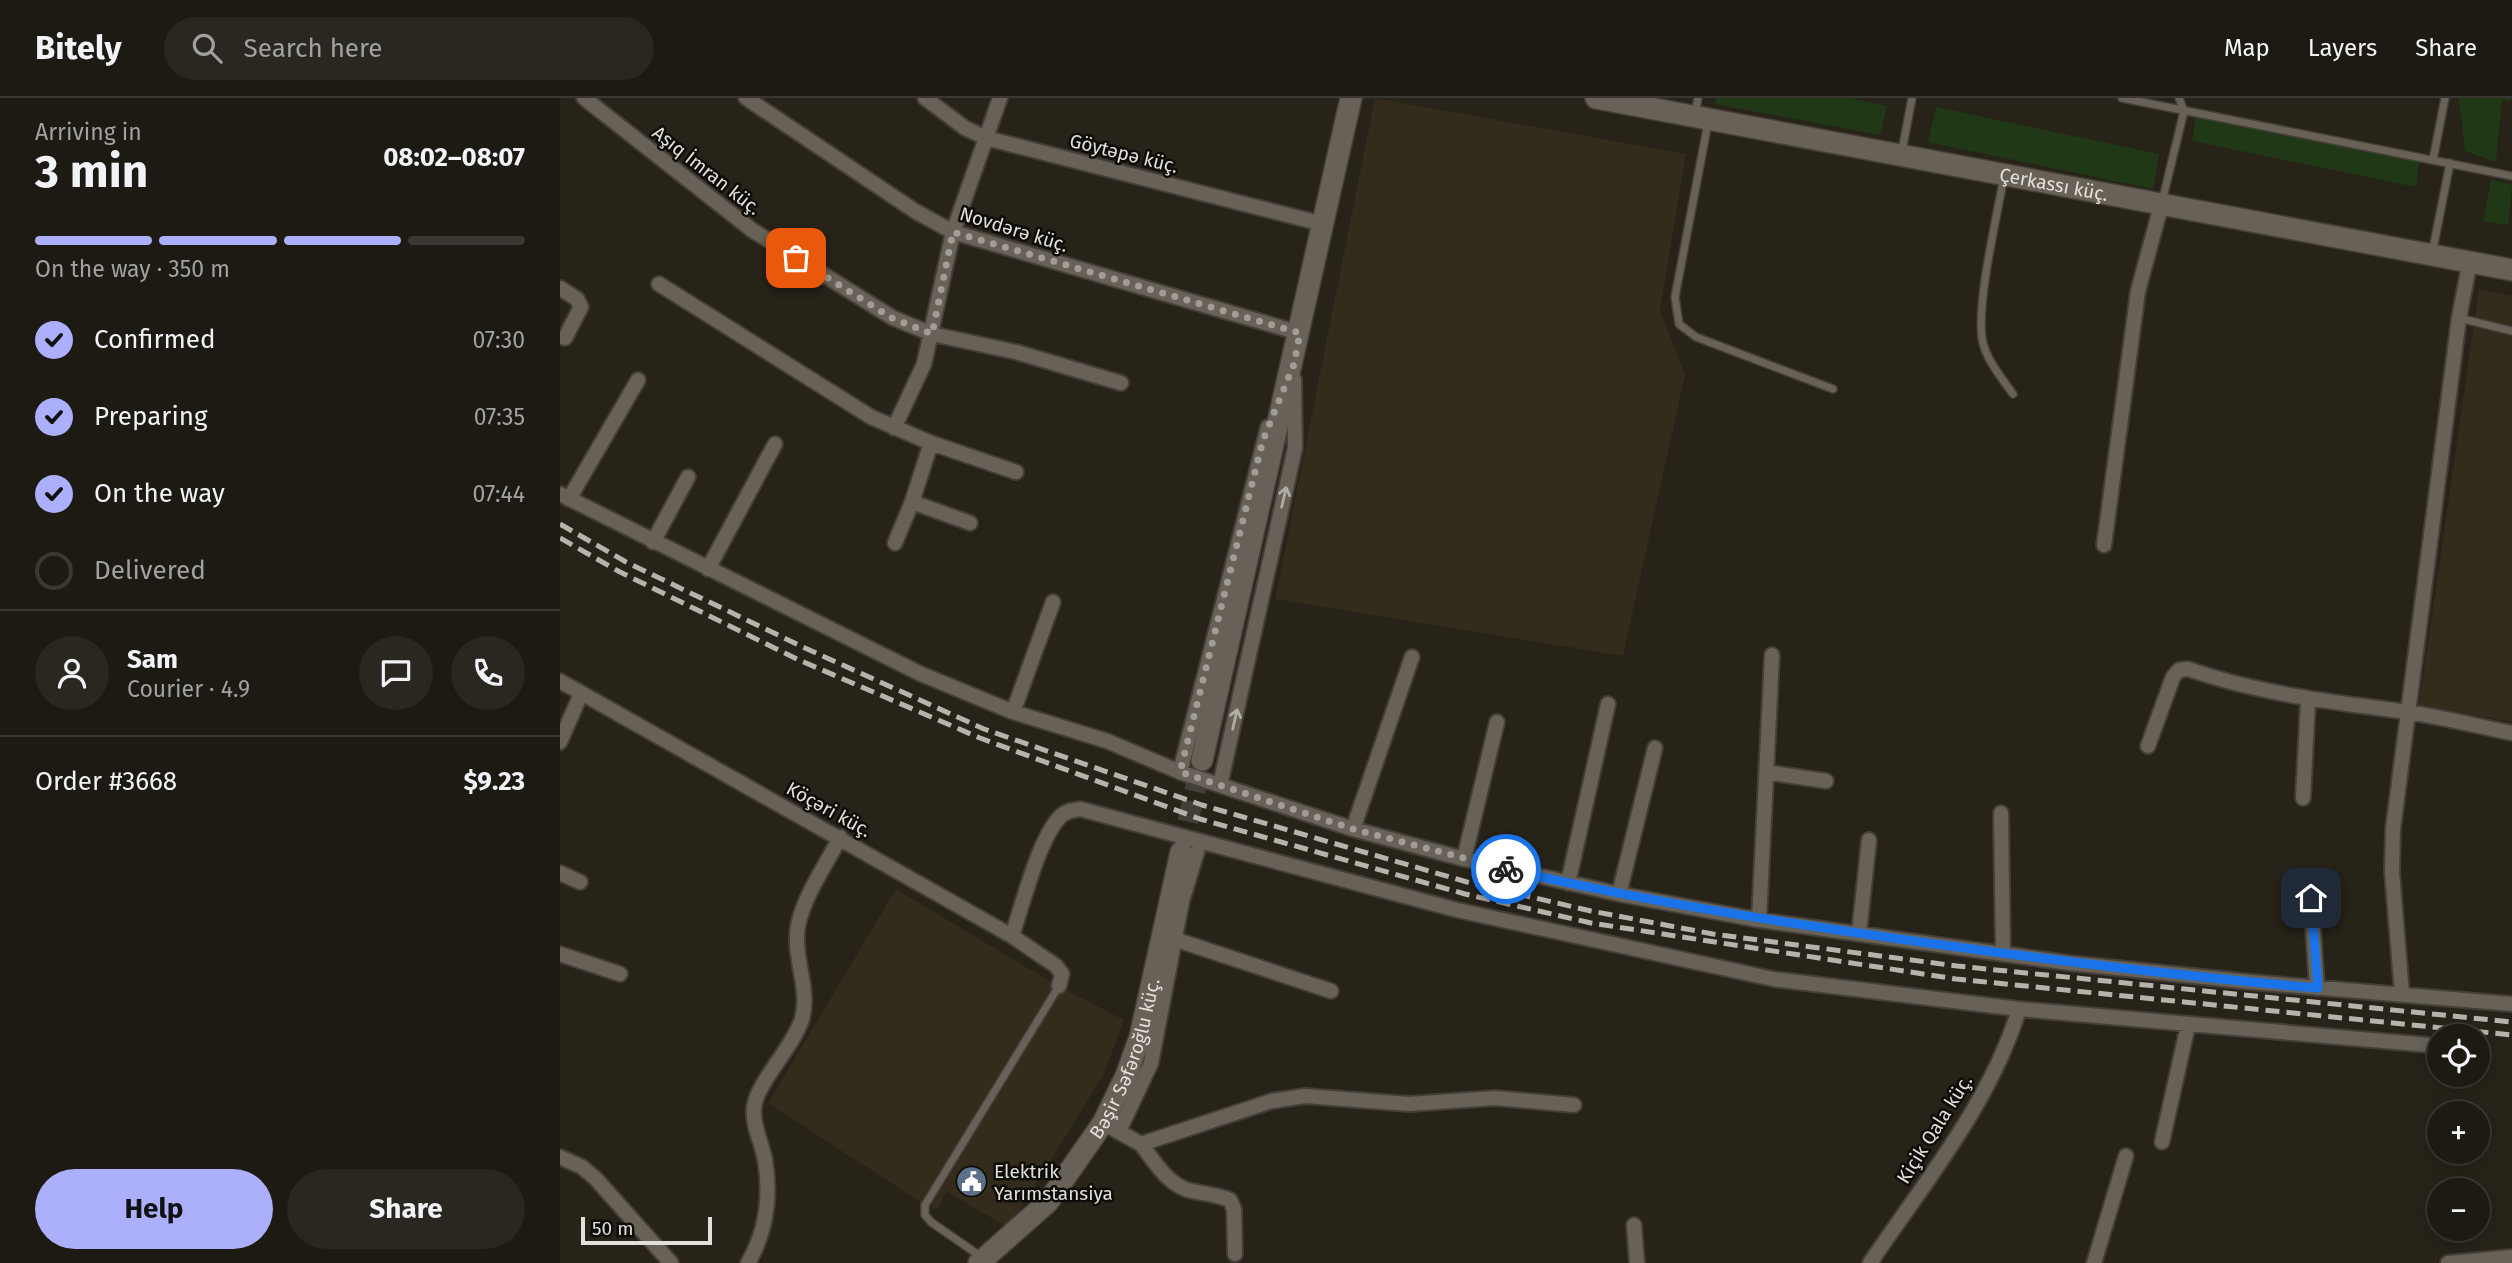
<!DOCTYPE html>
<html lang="en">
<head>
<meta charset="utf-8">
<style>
  :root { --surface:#1d1a13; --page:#2a2721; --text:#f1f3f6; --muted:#a0a1a0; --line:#3b3833; --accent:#acaffb }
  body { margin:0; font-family:"Fira Sans",sans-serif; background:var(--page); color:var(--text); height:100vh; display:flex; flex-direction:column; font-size:26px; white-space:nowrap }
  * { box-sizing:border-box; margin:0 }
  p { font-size:23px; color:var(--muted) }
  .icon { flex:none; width:38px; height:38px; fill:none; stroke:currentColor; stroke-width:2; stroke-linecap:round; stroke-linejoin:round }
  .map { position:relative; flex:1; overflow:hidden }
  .sheet { display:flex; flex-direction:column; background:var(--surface); width:560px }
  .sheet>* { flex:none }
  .fabs { position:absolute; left:1867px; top:926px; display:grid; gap:14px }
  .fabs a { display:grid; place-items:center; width:63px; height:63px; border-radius:50%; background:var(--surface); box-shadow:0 4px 18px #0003,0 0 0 2px var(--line); font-size:35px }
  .scale { position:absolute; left:21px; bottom:18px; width:131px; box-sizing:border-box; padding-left:7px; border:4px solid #e3dfd9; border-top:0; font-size:19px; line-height:24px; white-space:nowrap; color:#e3dfd9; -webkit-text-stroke:5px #0e0c08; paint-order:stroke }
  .pin { position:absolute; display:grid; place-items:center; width:60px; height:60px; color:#fff; margin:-30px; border-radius:14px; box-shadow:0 4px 10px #0006 }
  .courier { position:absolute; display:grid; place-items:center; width:70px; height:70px; margin:-35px; border:5px solid #1a73e8; border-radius:50%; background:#fff; color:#222; box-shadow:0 2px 9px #0007 }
  .summary em { font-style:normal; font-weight:700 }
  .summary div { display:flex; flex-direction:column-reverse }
  .summary { display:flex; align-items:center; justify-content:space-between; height:119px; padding:0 35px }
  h1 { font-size:46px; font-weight:700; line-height:52px }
  .bar { display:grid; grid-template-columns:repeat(4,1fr); gap:10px 7px; align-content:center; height:84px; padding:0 35px }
  .bar i { height:9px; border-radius:5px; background:var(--line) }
  .bar .selected { background:var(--accent) }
  .bar p { grid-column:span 4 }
  .line { display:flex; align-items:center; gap:18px; padding:0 35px; border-top:2px solid var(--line) }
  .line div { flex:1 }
  .round { display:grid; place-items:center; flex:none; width:74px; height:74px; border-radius:37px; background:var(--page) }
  ol { padding:0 35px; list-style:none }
  li { display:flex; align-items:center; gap:21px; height:77px }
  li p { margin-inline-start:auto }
  li .icon { padding:7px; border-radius:50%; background:var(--accent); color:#111; stroke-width:4 }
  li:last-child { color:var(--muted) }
  li i { width:38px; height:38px; border:4px solid var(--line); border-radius:50% }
  .cta { display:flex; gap:14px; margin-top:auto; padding:14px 35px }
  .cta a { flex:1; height:80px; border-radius:42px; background:var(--accent); color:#111; font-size:28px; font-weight:700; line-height:80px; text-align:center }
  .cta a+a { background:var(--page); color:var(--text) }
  header { display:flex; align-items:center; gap:42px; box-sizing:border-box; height:98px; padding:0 35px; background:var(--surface); border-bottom:2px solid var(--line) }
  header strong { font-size:33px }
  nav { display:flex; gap:38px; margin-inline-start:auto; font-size:24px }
  .search { width:490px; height:63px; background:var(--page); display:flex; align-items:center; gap:18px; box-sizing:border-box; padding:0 24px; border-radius:38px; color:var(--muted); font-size:26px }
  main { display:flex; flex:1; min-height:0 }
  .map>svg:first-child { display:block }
  .built { fill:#332b1c }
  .green { fill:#203816 }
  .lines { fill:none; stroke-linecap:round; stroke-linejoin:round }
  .secondary-tunnel { stroke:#433f36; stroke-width:21; stroke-dasharray:21 10; stroke-linecap:butt }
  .lane-casing { stroke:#433f38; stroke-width:10 }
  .street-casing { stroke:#433f38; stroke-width:18 }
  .secondary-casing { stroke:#433f38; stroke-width:24 }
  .lane { stroke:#676157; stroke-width:7 }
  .street { stroke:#676157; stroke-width:14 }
  .secondary { stroke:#676157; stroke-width:21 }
  .rail { stroke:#b7b3ac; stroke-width:5; stroke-dasharray:14 7; stroke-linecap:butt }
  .oneway { stroke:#b1ada5 }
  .done { stroke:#a19d96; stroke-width:7; stroke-dasharray:0 12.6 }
  .route { stroke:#1a73e8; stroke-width:9 }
  .labels { text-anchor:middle; stroke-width:5; stroke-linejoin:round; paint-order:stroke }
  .street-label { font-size:19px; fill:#e3dfd9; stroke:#0e0c08 }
  .poi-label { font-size:19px; fill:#e3dfd9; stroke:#0e0c08; text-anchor:start }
</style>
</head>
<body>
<header>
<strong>Bitely</strong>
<div class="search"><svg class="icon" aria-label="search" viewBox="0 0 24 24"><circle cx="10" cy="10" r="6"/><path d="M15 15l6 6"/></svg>Search here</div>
<nav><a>Map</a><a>Layers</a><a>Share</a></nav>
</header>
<main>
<section class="sheet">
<div class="summary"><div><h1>3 min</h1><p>Arriving in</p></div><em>08:02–08:07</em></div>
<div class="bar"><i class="selected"></i><i class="selected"></i><i class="selected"></i><i></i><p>On the way · 350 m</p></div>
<ol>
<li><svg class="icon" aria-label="check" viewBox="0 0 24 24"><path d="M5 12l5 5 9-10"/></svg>Confirmed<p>07:30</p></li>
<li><svg class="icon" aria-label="check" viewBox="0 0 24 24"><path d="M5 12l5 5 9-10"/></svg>Preparing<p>07:35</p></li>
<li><svg class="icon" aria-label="check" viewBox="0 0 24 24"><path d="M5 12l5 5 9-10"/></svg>On the way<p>07:44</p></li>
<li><i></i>Delivered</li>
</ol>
<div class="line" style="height:126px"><a class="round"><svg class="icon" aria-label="person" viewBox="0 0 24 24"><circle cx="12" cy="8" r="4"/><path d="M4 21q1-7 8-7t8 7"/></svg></a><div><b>Sam</b><p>Courier · 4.9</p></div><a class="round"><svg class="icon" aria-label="chat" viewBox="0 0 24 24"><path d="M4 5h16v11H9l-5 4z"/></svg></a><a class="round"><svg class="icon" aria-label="phone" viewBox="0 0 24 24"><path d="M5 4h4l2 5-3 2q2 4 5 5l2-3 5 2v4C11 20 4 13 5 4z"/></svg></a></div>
<div class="line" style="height:91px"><div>Order #3668</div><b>$9.23</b></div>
<div class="cta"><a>Help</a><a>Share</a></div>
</section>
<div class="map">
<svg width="1952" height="1165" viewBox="0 0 1952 1165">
  <rect width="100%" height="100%" fill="#272319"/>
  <path class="built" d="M815,0L1126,56L1100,212L1125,277L1063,558L715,501Z
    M1919,191L1952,198V624L1859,607Z
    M336,791L498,888L564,922L544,976L449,1130L387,1094L377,1112L365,1107L208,1005Z"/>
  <path class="green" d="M1157,0H1288L1327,8L1320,37L1155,6Z
    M1899,0H1951V3L1942,2L1936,64L1905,53Z
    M1376,9L1599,56L1593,91L1368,44Z
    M1636,15L1860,59L1856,89L1632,43Z
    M1931,82L1952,86L1948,127L1923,123Z"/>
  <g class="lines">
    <path class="secondary-tunnel" d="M621,754L642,662"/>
    <defs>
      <path id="lane" d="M1562,0L1952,78
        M1135,17L1138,0
        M1148,25L1115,199L1119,226L1136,239L1273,291
        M1342,53L1352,0
        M1873,62L1885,0
        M1444,78C1437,119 1417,201 1422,240C1425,261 1442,280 1453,296
        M1602,104L1624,13L1619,0
        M1872,156L1890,65
        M1899,220L1952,233
        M423,1160L371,1124L365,1117V1107L499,888"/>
      <path id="street" d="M24,0L192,132L333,220L372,236L456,254L561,285
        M186,0L355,113L393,134L740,235
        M365,0L405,30L426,40L763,126
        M99,186L311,319L371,345L456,374
        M0,190L17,201L21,209L5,240
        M334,330L364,266L393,134L440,0
        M0,396L361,576L453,614L547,643L620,674L793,731L904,761L1059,796L1199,822L1509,865L1691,884L1952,906
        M9,401L78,282
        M352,404L410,425
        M93,444L128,379
        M335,445L352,404L371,345
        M1544,447L1578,193L1601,108
        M148,471L215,346
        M0,583L452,838L496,868L502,876L499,888
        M453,614L493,504
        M0,644L21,596
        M1588,648L1613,579L1619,572L1628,571C1703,597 1769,603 1847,614C1882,619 1917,628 1952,635
        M620,674L708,329
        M1206,674L1266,683
        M660,687L735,350L734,281
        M1743,700L1748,603
        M1441,715L1443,855
        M793,731L852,559
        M904,761L937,624
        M0,775L20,784
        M1008,785L1048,606
        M1059,796L1095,650
        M1751,800L1757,890
        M1199,822L1212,557
        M1299,835L1309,742
        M452,838C462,808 479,740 500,719C505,713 513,712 520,711L897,812L1213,881L1459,911L1869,947
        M614,841L771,893
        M0,856L60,876
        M1842,896L1832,774L1833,731L1899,220L1910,163
        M543,1025L581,1046L712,1003L745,998L849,1006L935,1000L1014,1007
        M559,1033L591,965L622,803L640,744
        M1602,1044L1628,927
        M581,1046C595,1064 608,1088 632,1093C646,1096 657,1097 670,1102L674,1111L675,1156
        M0,1059L22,1069L36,1081L111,1165
        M1074,1127L1077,1165
        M188,1165C206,1134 211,1098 205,1062C202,1045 192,1027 194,1010C196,985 233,950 242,921C250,892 235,865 237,836C239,804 266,768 280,739
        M1310,1165C1364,1085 1431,1004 1459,911
        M1534,1165L1566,1058
        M1888,1165L1952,1159"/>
      <g id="secondary">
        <path id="s1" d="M1036,0L1952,172"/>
        <path d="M642,662L791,0"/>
        <path id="s2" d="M419,1165L488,1104L543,1025L566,978L580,939L621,754"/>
      </g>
    </defs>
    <use href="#lane" class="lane-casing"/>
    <use href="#street" class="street-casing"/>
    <use href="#secondary" class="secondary-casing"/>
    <use href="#lane" class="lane"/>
    <use href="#street" class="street"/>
    <use href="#secondary" class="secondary"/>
    <path class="rail" d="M0,426L66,464L245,550L424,631L642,707L907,784L1031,813L1153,836L1397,868L1952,924
      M0,440L60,474L239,562L420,640L640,721L905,796L1031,825L1396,881L1952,937"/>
  </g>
  <defs><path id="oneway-shaft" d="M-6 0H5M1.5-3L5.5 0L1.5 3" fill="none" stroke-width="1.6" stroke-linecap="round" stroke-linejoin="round" transform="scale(1.75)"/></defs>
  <g class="oneway">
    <use href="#oneway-shaft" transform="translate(724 399) rotate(-77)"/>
    <use href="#oneway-shaft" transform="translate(675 621) rotate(-77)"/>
  </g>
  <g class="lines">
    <path class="done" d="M236,160L332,220L372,236L393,134L740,235L734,266L703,342L620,674L793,731L946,771"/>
    <path class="route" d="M946,771C1086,804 1226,825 1368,845C1498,863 1627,879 1758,890L1751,800"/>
  </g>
  <defs>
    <symbol id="civic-disc" viewBox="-11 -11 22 22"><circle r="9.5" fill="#5c6f8a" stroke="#0e0c08"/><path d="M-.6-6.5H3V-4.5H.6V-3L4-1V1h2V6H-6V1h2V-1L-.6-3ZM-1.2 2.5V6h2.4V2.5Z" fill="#fff"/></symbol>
  </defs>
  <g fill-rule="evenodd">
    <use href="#civic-disc" x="394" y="1066" width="35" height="35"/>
  </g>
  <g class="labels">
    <g class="street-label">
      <text transform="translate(564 55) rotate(14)" y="7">Göytəpə küç.</text>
      <text transform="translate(147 72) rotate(38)" y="7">Aşıq İmran küç.</text>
      <text dy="7" stroke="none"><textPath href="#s1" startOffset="466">Çerkassı küç.</textPath></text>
      <text transform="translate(454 131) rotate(17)" y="7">Novdərə küç.</text>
      <text transform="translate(269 711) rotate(29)" y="7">Köçəri küç.</text>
      <text dy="7" stroke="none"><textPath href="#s2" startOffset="257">Bəşir Səfəroğlu küç.</textPath></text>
      <text transform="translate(1374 1031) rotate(-58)" y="7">Kiçik Qala küç.</text>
    </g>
    <g class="poi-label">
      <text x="434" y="1080">Elektrik<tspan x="434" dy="22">Yarımstansiya</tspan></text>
    </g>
  </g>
</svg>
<div class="fabs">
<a><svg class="icon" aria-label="locate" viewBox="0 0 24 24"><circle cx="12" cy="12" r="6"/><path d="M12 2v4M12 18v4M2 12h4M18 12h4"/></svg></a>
<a>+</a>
<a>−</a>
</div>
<div class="scale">50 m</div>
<div class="pin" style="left:236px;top:160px;background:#ea580c"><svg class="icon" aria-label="bag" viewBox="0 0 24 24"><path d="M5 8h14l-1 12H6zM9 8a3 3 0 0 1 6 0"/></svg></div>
<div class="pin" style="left:1751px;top:800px;background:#1f2937"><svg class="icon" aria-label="home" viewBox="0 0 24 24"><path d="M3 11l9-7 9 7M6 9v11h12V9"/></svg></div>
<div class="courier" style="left:946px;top:771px"><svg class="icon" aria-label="bike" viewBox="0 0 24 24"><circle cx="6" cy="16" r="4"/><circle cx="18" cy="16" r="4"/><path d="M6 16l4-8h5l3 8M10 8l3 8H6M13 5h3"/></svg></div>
</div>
</main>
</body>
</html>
